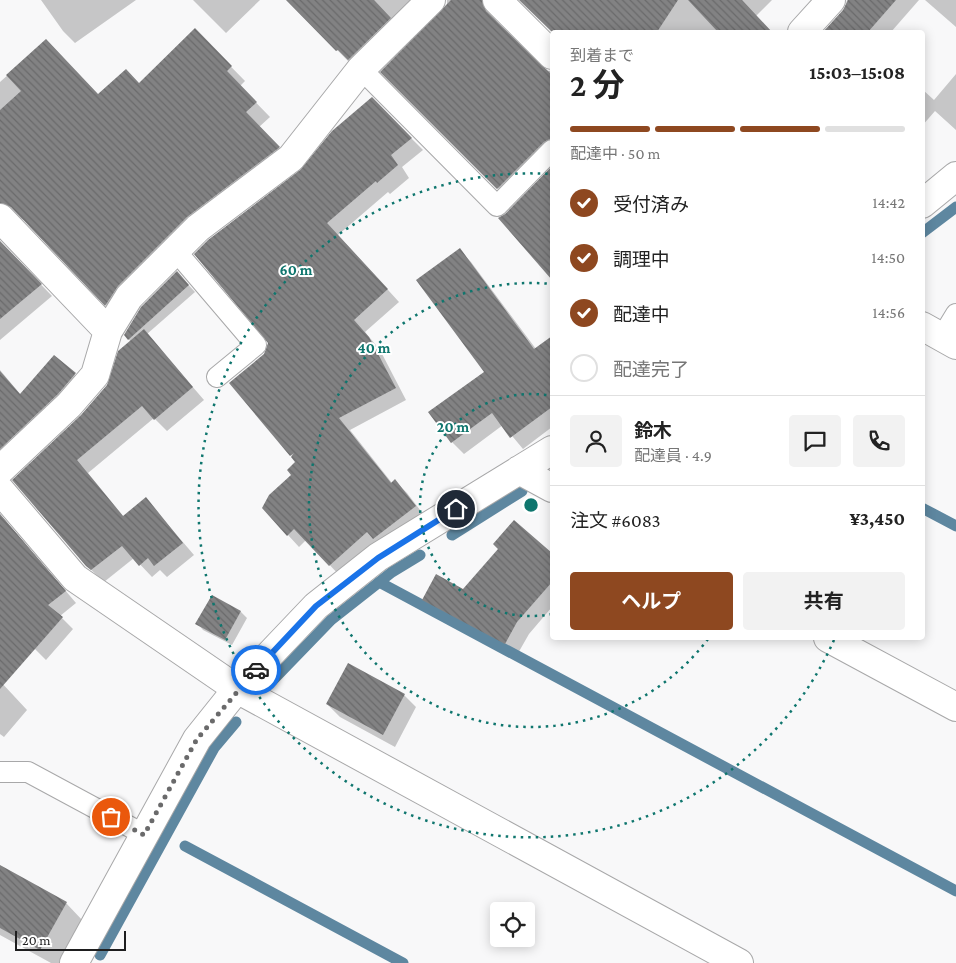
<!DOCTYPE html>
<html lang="ja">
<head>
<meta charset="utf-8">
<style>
  :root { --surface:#fff; --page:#f2f2f2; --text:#222; --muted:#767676; --line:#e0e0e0; --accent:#8e4820 }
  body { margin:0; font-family:"Crimson Pro","Noto Sans JP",serif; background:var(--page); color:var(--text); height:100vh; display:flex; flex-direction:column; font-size:19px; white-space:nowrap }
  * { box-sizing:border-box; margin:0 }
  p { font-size:16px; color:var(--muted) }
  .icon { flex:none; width:28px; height:28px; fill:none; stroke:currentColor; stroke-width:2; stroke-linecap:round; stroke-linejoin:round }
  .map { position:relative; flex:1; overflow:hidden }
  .side { position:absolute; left:550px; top:30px; width:375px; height:610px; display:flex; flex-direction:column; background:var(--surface); border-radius:5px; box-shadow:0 2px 12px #0003 }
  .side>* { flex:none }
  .tools { position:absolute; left:490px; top:902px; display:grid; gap:10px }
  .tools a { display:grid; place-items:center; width:45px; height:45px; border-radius:5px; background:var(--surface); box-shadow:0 2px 12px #0003; font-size:25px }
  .scale { position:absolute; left:15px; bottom:12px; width:111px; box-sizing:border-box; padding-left:5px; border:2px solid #1e1e1f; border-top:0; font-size:14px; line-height:18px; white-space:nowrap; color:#1e1e1f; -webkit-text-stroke:4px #fff; paint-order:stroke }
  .pin { position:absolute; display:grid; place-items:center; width:42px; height:42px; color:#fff; margin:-21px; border:2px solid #fff; border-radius:50%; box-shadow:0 1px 5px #0007 }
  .courier { position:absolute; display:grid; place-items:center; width:50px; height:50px; margin:-25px; border:4px solid #1a73e8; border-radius:50%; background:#fff; color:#222; box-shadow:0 1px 6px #0007 }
  .summary em { font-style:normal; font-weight:700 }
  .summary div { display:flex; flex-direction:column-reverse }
  .summary { display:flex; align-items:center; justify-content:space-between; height:85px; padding:0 20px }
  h1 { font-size:32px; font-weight:700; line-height:38px }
  .bar { display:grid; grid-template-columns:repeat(4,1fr); gap:8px 5px; align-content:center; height:60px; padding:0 20px }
  .bar i { height:6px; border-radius:4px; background:var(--line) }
  .bar .on { background:var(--accent) }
  .bar p { grid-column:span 4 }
  .line { display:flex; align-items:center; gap:12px; padding:0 20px; border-top:1px solid var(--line) }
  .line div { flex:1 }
  .round { display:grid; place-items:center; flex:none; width:52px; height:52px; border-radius:5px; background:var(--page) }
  ol { padding:0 20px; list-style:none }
  li { display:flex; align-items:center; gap:15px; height:55px }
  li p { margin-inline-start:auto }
  li .icon { padding:5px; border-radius:50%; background:var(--accent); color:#fff; stroke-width:4 }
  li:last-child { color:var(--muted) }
  li i { width:28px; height:28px; border:2px solid var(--line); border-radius:50% }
  .action { display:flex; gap:10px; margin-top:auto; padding:10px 20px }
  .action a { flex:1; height:58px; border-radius:5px; background:var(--accent); color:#fff; font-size:20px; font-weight:700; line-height:58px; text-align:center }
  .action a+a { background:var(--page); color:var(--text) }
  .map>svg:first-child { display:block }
  .shadow { fill:#0003 }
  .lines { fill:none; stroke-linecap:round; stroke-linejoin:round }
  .stream { stroke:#5e87a0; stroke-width:11 }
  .building { fill:url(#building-back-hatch) }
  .lane-casing { stroke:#a8a8a9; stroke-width:22 }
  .street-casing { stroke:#a8a8a9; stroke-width:30 }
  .lane { stroke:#fff; stroke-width:20 }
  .street { stroke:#fff; stroke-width:28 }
  .done { stroke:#6a6a6b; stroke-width:5; stroke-dasharray:0 9 }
  .route { stroke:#1a73e8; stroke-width:6 }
  .ring { fill:none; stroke:#0f766e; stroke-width:2.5; stroke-dasharray:2.5 5 }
  .centre { fill:#0f766e; stroke:#fff; stroke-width:2.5 }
  .ring-label { font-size:15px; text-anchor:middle; font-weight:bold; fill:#0f766e; stroke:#fff; stroke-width:4; stroke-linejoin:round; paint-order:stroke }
</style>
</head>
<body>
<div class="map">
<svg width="956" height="963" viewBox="0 0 956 963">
  <defs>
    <pattern id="building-back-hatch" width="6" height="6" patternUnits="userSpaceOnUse" patternTransform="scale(1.25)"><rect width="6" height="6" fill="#828283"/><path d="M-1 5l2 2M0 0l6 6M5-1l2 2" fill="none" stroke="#6a6a6b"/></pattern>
  </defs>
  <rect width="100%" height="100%" fill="#f8f8f9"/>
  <path class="shadow" d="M41,0H136L75,43L63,31Z
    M193,0H260L226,33Z
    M288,0H434L349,62Z
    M447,0H500L494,9V17L498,24L548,71H552V157L510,200L382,72L447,5Z
    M520,0H772L756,16L772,32H553Z
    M847,0H919L891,32H824L844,11Z
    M925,0H956V27Z
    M195,30L245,81L240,86L270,117L259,127L293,162L201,231L120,319L26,221L17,217L0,199V82L46,41L98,95L139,84Z
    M956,74V130L935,111L922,126V89L934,100Z
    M372,99L423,150L402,167L409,178L390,194L388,192L338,235L399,302L365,332L380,350L406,400L350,430L392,483L395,481L407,493L427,519L341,577L306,540L299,547L288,535L293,475L297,462L230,383L265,355L270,343L301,171Z
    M552,168V278L500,218L506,215Z
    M0,242L52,296L0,340Z
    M459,250L471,262L536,349L552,338V427L523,449L503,425L464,454L452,442L486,372Z
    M183,279L195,292L147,334L204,400L167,431L154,418L88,473L124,517L146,499L194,555L167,577L160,570L152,577L134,558L104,582L86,565L14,480L82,416L108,386L131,342L125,335Z
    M54,356L86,386L0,471V370L21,395Z
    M0,514L76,603L60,616L73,629L46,660L35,649L0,602Z
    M514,522L552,555V607L529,634L517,655L435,611L423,600L463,590L500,549Z
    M212,596L241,612L247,618L232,645L203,630L197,623Z
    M0,681L27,710L4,737L0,734Z
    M404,695L416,707L395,747L340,717L327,704Z
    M0,867L66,903L84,922L61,963H51L0,935Z"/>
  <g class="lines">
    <path class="stream" d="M922,233L956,207
      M922,508L956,526
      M452,535L522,491
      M379,582L956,891
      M272,681L331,620L392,572L420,555
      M185,846L403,963
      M100,955L214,748L236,722"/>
  </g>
  <path class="building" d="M286,0H374L391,18L348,60L338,50L336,51Z
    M451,0H482L486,11L552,75V138L544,142L497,189L380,72Z
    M519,0H678L657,32H552Z
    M688,0H742L772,32H718Z
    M848,0H896L868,32H823L843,10Z
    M195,28L232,66L227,71L257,102L246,112L280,147L187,217L118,286L105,306L11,207L0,203V110L21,91L6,75L46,39L98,94L126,69L139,83Z
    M372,97L412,138L391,155L398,165L377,183L376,181L327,223L388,289L354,320L369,337L396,388L339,418L391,483L395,479L416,506L373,539L367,532L329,566L294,529L287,536L262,508L269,495L291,475L287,470L295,462L291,457L294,453L290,456L229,383L264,354L268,343L194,254L208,240L300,170L332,131Z
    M552,166V280L498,218L505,214Z
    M0,241L42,284L0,319Z
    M460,248L534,349L552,336V407L510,438L492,413L451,443L428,412L484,372L416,280Z
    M177,271L189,285L128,340L124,335L141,307Z
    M144,329L193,387L154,420L142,406L77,460L123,516L146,497L183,543L154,566L148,558L139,566L122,546L91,570L86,566L12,480L81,415L107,385L118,351Z
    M54,355L76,373L58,394L0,449V371L20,394Z
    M0,514L66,591L48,605L63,617L0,689Z
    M514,520L552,553V582L517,622L505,644L422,600L436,574L463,589L498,549L493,544Z
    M212,595L241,611L225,640L195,624Z
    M348,663L405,694L383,735L326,704Z
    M0,865L67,902L40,950L0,928Z"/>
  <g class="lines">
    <defs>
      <path id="lane" d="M361,69L497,206L552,150
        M175,250L256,345L217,377
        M942,337L956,314
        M0,772H28L145,835"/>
      <path id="street" d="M497,0L552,55
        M802,32L831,0
        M922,204L956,176
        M0,218L108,331
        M922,326L956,345
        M0,470L69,405L95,375L108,331L129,297L198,228L291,158L361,69L431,0
        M519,470L552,488
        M0,490L75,578L237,689L739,963
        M828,638L956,707
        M74,963L197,739L237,689L316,606L378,557L552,450"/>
    </defs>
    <use href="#lane" class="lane-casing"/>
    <use href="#street" class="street-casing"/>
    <use href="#lane" class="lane"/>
    <use href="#street" class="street"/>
  </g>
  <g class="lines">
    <path class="done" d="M111,817L144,835L197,739L256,670"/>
    <path class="route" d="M256,670L316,606L378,558L456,509"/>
  </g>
  <g class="ring">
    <path d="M552 614A111 111 0 1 1 552 396"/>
    <path d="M708 639A222 222 0 1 1 552 284"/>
    <path d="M834 640A332 332 0 1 1 551 174"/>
  </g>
  <circle cx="531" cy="505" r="8" class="centre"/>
  <g class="ring-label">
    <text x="296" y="275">60 m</text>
    <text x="374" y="353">40 m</text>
    <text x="453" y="432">20 m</text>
  </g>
</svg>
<div class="tools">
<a><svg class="icon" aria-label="locate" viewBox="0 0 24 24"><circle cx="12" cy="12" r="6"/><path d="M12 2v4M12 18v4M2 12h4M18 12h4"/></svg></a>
</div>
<div class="scale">20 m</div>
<div class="pin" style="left:111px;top:817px;background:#ea580c"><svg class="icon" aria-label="bag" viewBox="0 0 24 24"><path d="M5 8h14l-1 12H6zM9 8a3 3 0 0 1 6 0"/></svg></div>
<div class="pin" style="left:456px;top:509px;background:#1f2937"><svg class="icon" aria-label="home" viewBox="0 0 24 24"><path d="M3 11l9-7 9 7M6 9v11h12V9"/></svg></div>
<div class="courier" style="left:256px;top:670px"><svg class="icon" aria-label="car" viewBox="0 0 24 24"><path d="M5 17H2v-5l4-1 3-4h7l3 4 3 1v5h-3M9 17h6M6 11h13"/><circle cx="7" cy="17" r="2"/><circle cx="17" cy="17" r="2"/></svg></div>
<section class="side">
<div class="summary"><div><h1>2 分</h1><p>到着まで</p></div><em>15:03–15:08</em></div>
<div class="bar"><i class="on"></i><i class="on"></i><i class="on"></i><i></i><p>配達中 · 50 m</p></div>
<ol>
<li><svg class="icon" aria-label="check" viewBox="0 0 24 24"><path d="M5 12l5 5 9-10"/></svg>受付済み<p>14:42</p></li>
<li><svg class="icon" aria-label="check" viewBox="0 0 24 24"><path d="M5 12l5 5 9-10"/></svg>調理中<p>14:50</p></li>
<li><svg class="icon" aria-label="check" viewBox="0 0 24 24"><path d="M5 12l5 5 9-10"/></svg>配達中<p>14:56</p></li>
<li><i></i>配達完了</li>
</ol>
<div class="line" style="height:90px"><a class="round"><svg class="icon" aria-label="person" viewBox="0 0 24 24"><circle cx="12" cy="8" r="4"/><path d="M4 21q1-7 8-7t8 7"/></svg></a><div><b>鈴木</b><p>配達員 · 4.9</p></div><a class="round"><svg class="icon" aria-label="chat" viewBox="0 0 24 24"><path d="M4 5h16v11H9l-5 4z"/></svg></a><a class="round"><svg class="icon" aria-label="phone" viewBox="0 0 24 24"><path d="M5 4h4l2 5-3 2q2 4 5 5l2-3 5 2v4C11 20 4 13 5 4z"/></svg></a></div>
<div class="line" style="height:65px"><div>注文 #6083</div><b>¥3,450</b></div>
<div class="action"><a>ヘルプ</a><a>共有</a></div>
</section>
</div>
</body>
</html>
